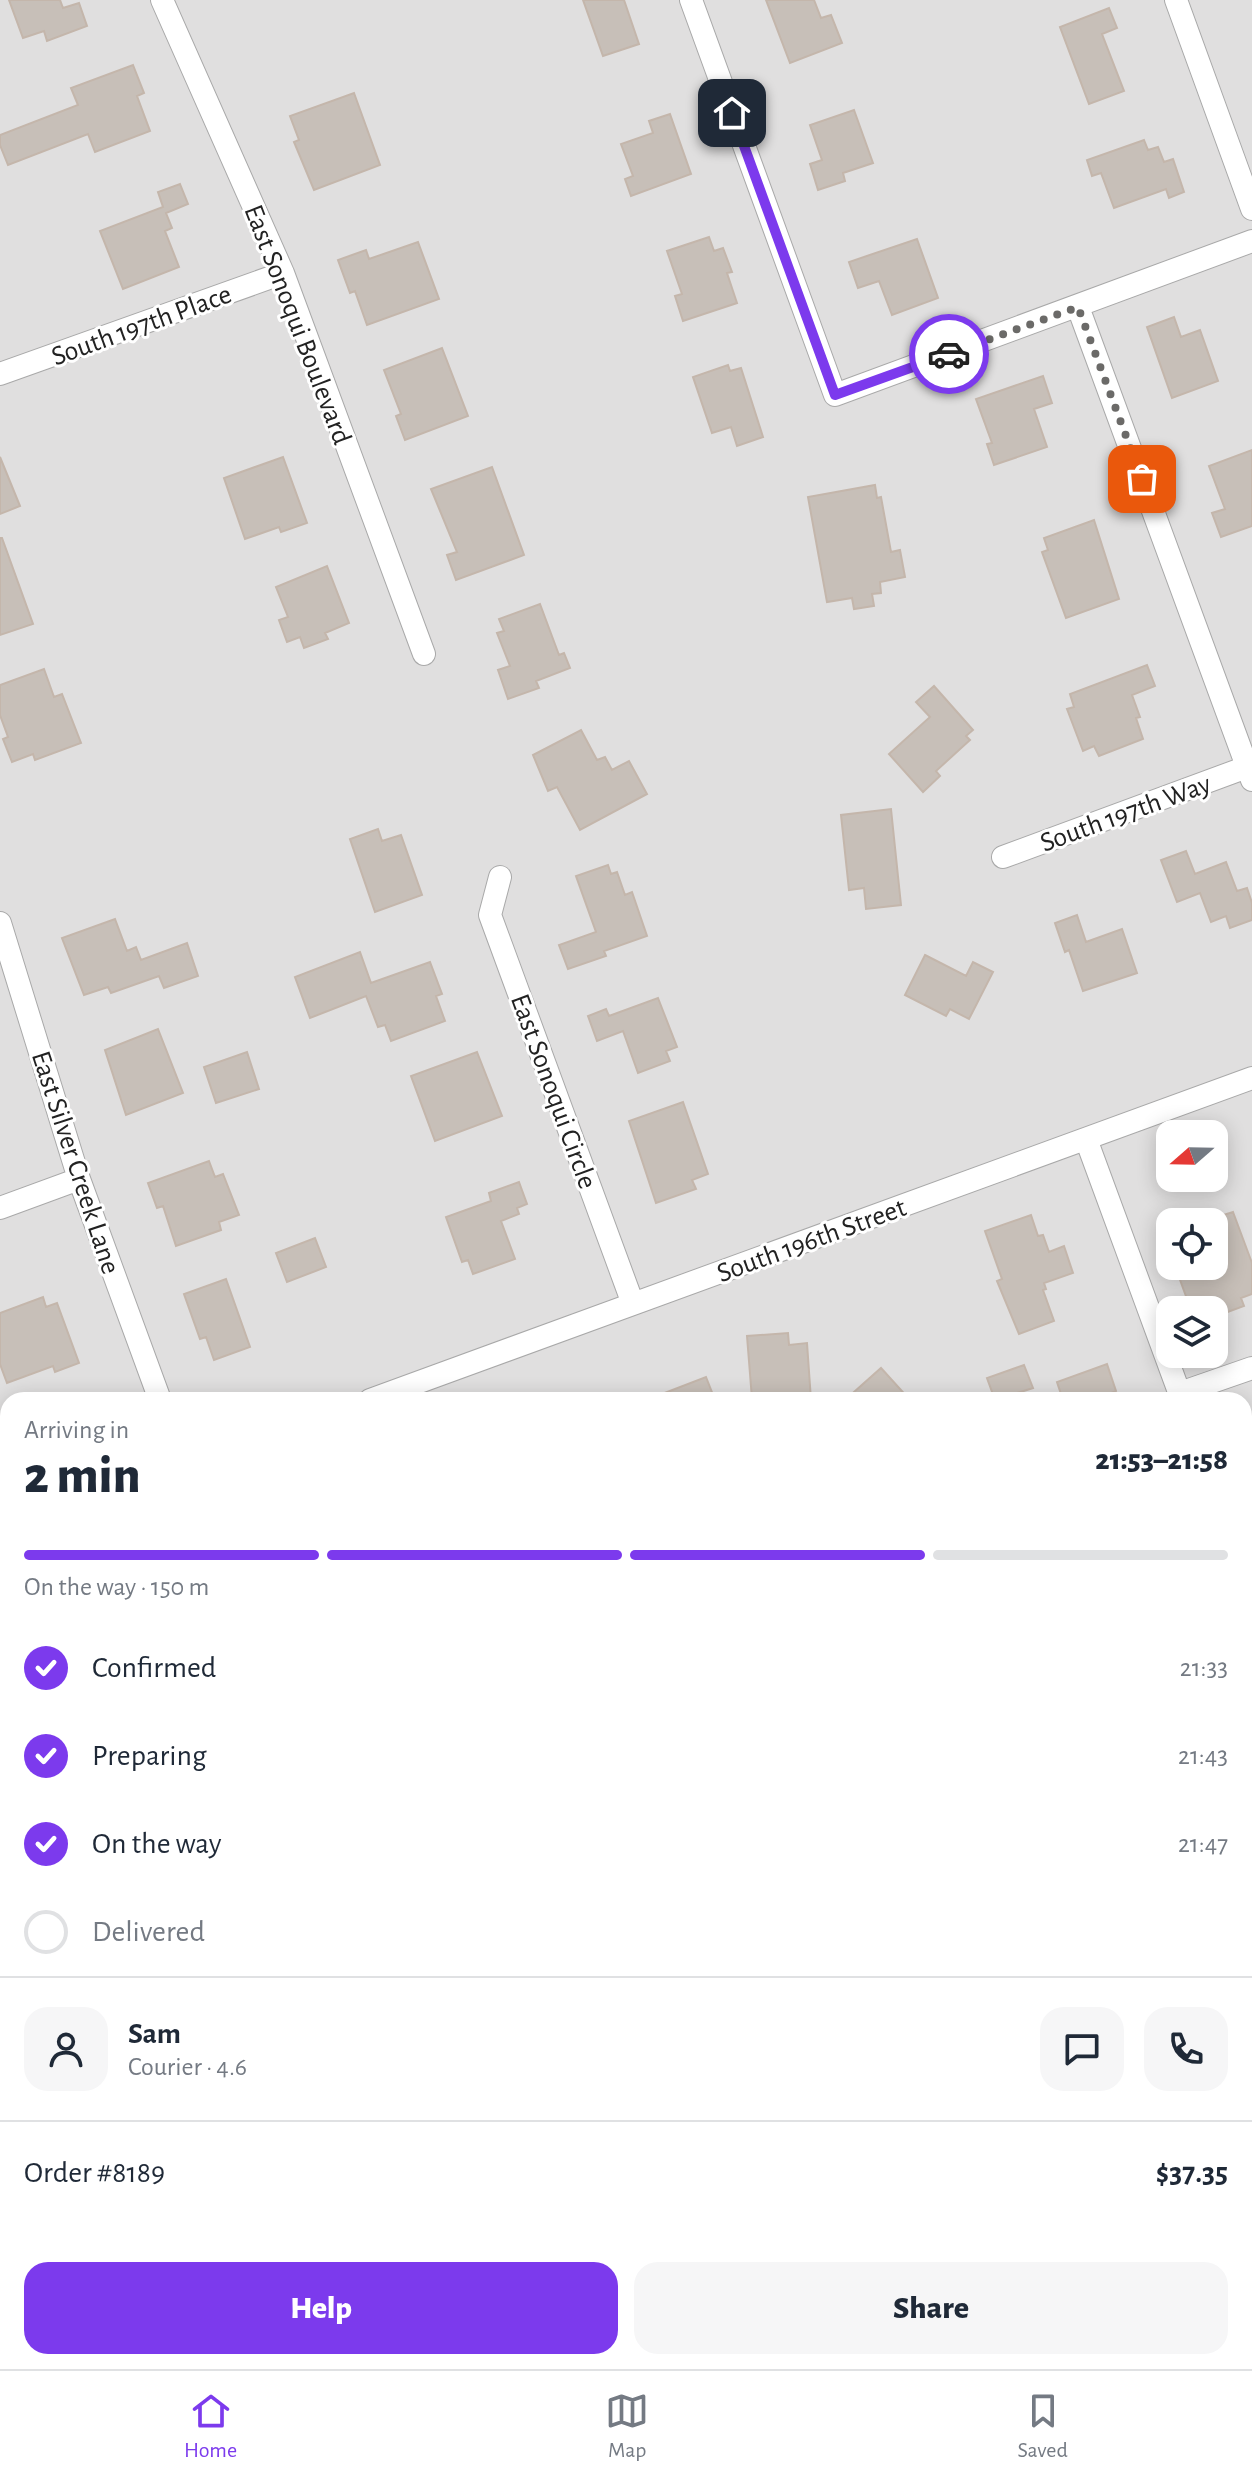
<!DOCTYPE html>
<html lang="en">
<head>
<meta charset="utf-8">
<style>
  :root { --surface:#fff; --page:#f6f6f7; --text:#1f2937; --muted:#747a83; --line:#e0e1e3; --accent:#7c3aed }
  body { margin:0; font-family:"Alegreya Sans",sans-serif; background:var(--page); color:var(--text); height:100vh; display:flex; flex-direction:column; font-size:30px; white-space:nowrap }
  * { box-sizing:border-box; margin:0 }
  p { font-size:26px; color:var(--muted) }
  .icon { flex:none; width:44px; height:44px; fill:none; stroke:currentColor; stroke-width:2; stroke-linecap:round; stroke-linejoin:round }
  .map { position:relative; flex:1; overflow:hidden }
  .sheet { position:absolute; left:0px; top:1392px; width:1252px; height:978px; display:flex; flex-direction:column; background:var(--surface); border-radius:24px 24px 0 0; box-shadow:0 4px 20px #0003 }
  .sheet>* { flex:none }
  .needle { width:52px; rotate:250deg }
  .tools { position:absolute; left:1156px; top:1120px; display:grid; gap:16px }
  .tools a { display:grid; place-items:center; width:72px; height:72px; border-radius:16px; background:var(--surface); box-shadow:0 4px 20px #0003; font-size:40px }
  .pin { position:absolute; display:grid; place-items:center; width:68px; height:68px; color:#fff; margin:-34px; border-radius:16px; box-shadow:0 4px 12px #0006 }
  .courier { position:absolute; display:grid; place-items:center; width:80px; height:80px; margin:-40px; border:6px solid #7c3aed; border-radius:50%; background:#fff; color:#222; box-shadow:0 2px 10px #0007 }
  .head em { font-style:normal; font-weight:800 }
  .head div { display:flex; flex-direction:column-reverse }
  .head { display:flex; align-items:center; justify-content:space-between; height:136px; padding:0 24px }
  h1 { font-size:52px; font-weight:800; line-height:60px }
  .bar { display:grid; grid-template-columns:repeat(4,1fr); gap:12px 8px; align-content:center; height:96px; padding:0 24px }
  .bar i { height:10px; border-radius:6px; background:var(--line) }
  .bar .current { background:var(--accent) }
  .bar p { grid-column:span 4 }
  .line { display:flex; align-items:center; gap:20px; padding:0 24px; border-top:2px solid var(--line) }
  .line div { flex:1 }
  .round { display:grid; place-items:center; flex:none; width:84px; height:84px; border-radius:24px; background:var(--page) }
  ol { padding:0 24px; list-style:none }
  li { display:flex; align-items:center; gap:24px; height:88px }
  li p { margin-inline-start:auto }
  li .icon { padding:8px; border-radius:50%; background:var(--accent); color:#fff; stroke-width:4 }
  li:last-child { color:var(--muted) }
  li i { width:44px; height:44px; border:4px solid var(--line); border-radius:50% }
  .cta { display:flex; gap:16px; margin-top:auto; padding:16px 24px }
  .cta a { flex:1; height:92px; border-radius:24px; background:var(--accent); color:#fff; font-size:32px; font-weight:800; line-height:92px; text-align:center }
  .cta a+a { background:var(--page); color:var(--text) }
  .tab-bar { display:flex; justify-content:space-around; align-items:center; height:112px; border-top:2px solid var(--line); background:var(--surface); font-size:22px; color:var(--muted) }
  .tab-bar a { display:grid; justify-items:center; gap:4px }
  .tab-bar .current { color:var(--accent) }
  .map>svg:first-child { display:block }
  .residential { fill:#e0dfdf; fill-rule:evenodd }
  .building { fill:#c7bfb8; stroke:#c4b6ab; stroke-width:2 }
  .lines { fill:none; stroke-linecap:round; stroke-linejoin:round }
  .minor-casing { stroke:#a9a9a9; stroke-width:24 }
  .minor { stroke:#fff; stroke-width:22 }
  .done { stroke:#6b6a68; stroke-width:8; stroke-dasharray:0 14.4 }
  .route { stroke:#7c3aed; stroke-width:10 }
  .labels { text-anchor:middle; stroke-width:6; stroke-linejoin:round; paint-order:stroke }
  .street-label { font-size:28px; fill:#222; stroke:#fff }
</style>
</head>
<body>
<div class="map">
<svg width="1252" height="2369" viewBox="0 0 1252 2369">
  <rect width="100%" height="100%" fill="#f2efe9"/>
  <path class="residential" d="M0,0H1252V2369H0ZM1170,1134H1214V1178H1170ZM1170,1222H1214V1266H1170ZM1170,1310H1214V1354H1170ZM8,1400H1244V2362H8Z"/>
  <path class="building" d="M9,0H60L63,8L79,3L87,26L47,41L44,31L23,38Z
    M583,0H624L639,44L603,56Z
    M766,0H814L821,18L831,15L842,43L790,63Z
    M1109,8L1117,28L1102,34L1124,91L1089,104L1060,27Z
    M133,65L144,93L137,96L150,131L95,152L88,134L8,165L0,145V135L78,105L71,88Z
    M354,93L380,165L314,190L294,142L299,140L290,116Z
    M854,110L873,163L843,173L845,181L818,190L810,164L822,160L810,125Z
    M670,114L691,174L631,196L625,179L633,176L621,144L653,133L649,121Z
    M1144,140L1148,150L1158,147L1164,162L1173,159L1184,192L1169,198L1166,189L1114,208L1101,173L1092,176L1087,160Z
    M180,184L188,204L166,213L172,228L165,231L179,267L123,289L100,231L163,207L158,192Z
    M709,237L714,251L723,248L732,272L727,273L737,303L683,321L675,296L682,294L667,251Z
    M917,239L938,298L892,315L879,281L858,288L849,262Z
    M418,242L439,299L367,325L355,291L350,293L338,260L366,250L369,259Z
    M1174,317L1181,337L1200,330L1218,381L1172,398L1147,327Z
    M442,348L468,416L405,440L396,416L401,414L384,370Z
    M728,365L730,371L741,368L763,437L737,446L731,427L712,433L693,377Z
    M1043,376L1052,403L1034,409L1047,447L994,465L987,444L992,443L976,399Z
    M1252,450V526L1221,537L1212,513L1225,509L1209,466Z
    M0,457L20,506L0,514Z
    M283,457L307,523L281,532L279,527L245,539L224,478Z
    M492,467L524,555L456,580L447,555L457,552L431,489Z
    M875,485L877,498L881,497L891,552L900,550L905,577L880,582L881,593L872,594L874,606L854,609L852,598L827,602L808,497Z
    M1094,520L1119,599L1066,618L1042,552L1048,550L1044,538Z
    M0,538H2L33,624L0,635Z
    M327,566L349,623L325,633L328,639L304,648L300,637L287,642L279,620L288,617L276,587Z
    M540,604L559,655L564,653L570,668L536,681L539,688L508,699L498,670L510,666L497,633L504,631L499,619Z
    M1147,665L1155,686L1132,695L1140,717L1136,718L1143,739L1099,756L1094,746L1083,751L1067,709L1074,707L1070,694Z
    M44,669L54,697L62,694L81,743L35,760L33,754L12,762L3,739L8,737L0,715V685Z
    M934,686L973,730L966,736L970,740L936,771L940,776L923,792L889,754L930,717L916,702Z
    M581,730L597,760L605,757L612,770L629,761L647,794L580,830L557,787L548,791L533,755Z
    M891,809L901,905L866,909L864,888L849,890L841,815Z
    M378,829L382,841L401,835L422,895L375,912L350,839Z
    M1186,851L1195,874L1226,862L1237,891L1247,888L1252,903V920L1230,928L1226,916L1211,922L1200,893L1177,902L1161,860Z
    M608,865L611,874L617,872L625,895L632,892L647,936L604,951L606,956L568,969L559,945L596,932L576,876Z
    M1077,915L1086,942L1122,929L1137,973L1083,991L1069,950L1065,952L1055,923Z
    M115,919L127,951L136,947L141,960L187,943L198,976L164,988L159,976L111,993L108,987L84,995L62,938Z
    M360,952L371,983L430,962L442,994L436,996L445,1021L391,1041L385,1025L378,1027L366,996L310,1018L295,977Z
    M925,955L966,976L973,962L993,972L969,1019L950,1009L946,1016L905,995Z
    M658,998L677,1047L666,1051L670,1061L638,1073L623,1031L597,1041L588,1016L606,1009L609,1016Z
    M158,1029L183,1093L126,1115L105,1050Z
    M247,1052L259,1089L216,1103L204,1067Z
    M477,1052L502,1116L435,1141L411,1076Z
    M683,1102L708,1174L692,1180L696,1189L656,1203L629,1121Z
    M209,1161L215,1177L223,1174L239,1215L219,1222L221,1230L176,1246L163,1206L157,1208L148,1183Z
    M519,1182L527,1204L517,1208L519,1214L501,1221L515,1259L473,1274L468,1260L462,1262L446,1217L491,1201L489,1193Z
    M1233,1212L1252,1263V1294L1241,1298L1244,1306L1214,1317V1310H1191L1175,1266H1214V1218Z
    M1031,1215L1038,1236L1043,1235L1049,1252L1064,1246L1073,1273L1044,1283L1046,1289L1043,1290L1054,1321L1019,1334L997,1281L1002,1279L985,1231Z
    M315,1238L326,1267L287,1282L276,1253Z
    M226,1279L250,1347L214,1360L206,1337L200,1339L184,1294Z
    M43,1297L46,1307L57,1303L79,1363L55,1372L53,1366L7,1383L0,1364V1313Z
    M788,1333L789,1345L807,1343L811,1400H778L777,1397L752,1399L747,1336Z
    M1107,1364L1116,1391L1109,1394L1111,1400H1063L1057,1382Z
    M1024,1365L1033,1388L995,1400L987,1378Z
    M881,1368L910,1400H845Z
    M706,1377L715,1400H649V1399Z"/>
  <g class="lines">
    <defs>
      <path id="minor" d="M162,0L283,273L424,654
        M691,0L835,395L1252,241
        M1176,0L1252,209
        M1078,307L1252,780
        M0,374L283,273
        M1003,857L1247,767
        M500,877L490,915L633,1304
        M0,923L79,1179L160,1400
        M1086,1139L1182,1400
        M0,1208L79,1179
        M1180,1393L1252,1368
        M370,1400L1252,1078
        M0,1536L8,1533
        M1244,1569L1252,1591
        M0,2201L8,2223
        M59,2362L61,2369
        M291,2362L293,2369
        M727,2362L730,2369
        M1022,2369L1041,2362"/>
    </defs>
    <use href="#minor" class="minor-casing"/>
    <use href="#minor" class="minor"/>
  </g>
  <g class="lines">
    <path class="done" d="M949,354L1078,307L1142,479"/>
    <path class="route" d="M732,113L835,395L949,354"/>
  </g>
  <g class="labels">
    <g class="street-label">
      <text transform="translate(141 324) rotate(-20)" y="10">South 197th Place</text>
      <text transform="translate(299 324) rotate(69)" y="10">East Sonoqui Boulevard</text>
      <text transform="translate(1125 812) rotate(-20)" y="10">South 197th Way</text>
      <text transform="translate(555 1091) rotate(70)" y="10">East Sonoqui Circle</text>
      <text transform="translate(77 1162) rotate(72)" y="10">East Silver Creek Lane</text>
      <text transform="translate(811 1239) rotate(-20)" y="10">South 196th Street</text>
    </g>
  </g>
</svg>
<div class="tools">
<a><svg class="needle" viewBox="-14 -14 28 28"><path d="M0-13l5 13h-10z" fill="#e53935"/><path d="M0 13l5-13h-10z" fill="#747a83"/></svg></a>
<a><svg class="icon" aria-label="locate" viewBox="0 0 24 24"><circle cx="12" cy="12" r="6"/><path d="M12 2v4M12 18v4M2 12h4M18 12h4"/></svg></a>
<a><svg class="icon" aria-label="layers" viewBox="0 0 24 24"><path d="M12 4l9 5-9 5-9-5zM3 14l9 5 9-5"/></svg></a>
</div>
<div class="pin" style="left:1142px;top:479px;background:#ea580c"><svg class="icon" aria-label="bag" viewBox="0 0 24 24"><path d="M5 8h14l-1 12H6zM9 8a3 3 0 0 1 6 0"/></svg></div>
<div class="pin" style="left:732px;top:113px;background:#1f2937"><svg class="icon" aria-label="home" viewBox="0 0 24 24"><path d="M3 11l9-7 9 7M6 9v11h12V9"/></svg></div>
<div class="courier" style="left:949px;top:354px"><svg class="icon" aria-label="car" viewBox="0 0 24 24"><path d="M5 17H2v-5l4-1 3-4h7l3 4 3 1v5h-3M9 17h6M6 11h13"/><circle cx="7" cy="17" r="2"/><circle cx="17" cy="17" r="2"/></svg></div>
<section class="sheet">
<div class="head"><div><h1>2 min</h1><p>Arriving in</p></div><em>21:53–21:58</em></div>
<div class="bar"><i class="current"></i><i class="current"></i><i class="current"></i><i></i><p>On the way · 150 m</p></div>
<ol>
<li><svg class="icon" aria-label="check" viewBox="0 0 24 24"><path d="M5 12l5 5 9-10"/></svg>Confirmed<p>21:33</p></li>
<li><svg class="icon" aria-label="check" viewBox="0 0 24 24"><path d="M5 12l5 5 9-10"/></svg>Preparing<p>21:43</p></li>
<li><svg class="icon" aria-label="check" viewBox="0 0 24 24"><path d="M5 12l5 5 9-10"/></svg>On the way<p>21:47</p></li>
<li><i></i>Delivered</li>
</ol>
<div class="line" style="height:144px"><a class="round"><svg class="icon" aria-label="person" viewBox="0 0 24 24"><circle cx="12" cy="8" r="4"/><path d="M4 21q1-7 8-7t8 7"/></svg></a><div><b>Sam</b><p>Courier · 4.6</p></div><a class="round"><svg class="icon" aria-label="chat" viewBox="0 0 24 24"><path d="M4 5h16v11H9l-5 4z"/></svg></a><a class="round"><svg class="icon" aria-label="phone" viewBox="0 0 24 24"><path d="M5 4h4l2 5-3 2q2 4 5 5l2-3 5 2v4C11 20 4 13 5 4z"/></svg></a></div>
<div class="line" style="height:104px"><div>Order #8189</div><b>$37.35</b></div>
<div class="cta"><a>Help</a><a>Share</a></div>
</section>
</div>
<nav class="tab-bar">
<a class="current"><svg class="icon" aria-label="home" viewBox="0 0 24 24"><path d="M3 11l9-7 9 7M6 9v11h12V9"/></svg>Home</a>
<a><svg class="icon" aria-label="map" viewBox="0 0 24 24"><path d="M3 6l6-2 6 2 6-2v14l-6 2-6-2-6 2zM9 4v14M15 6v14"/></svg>Map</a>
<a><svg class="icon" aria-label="saved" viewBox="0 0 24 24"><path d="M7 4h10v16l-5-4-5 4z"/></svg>Saved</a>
</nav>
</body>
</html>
